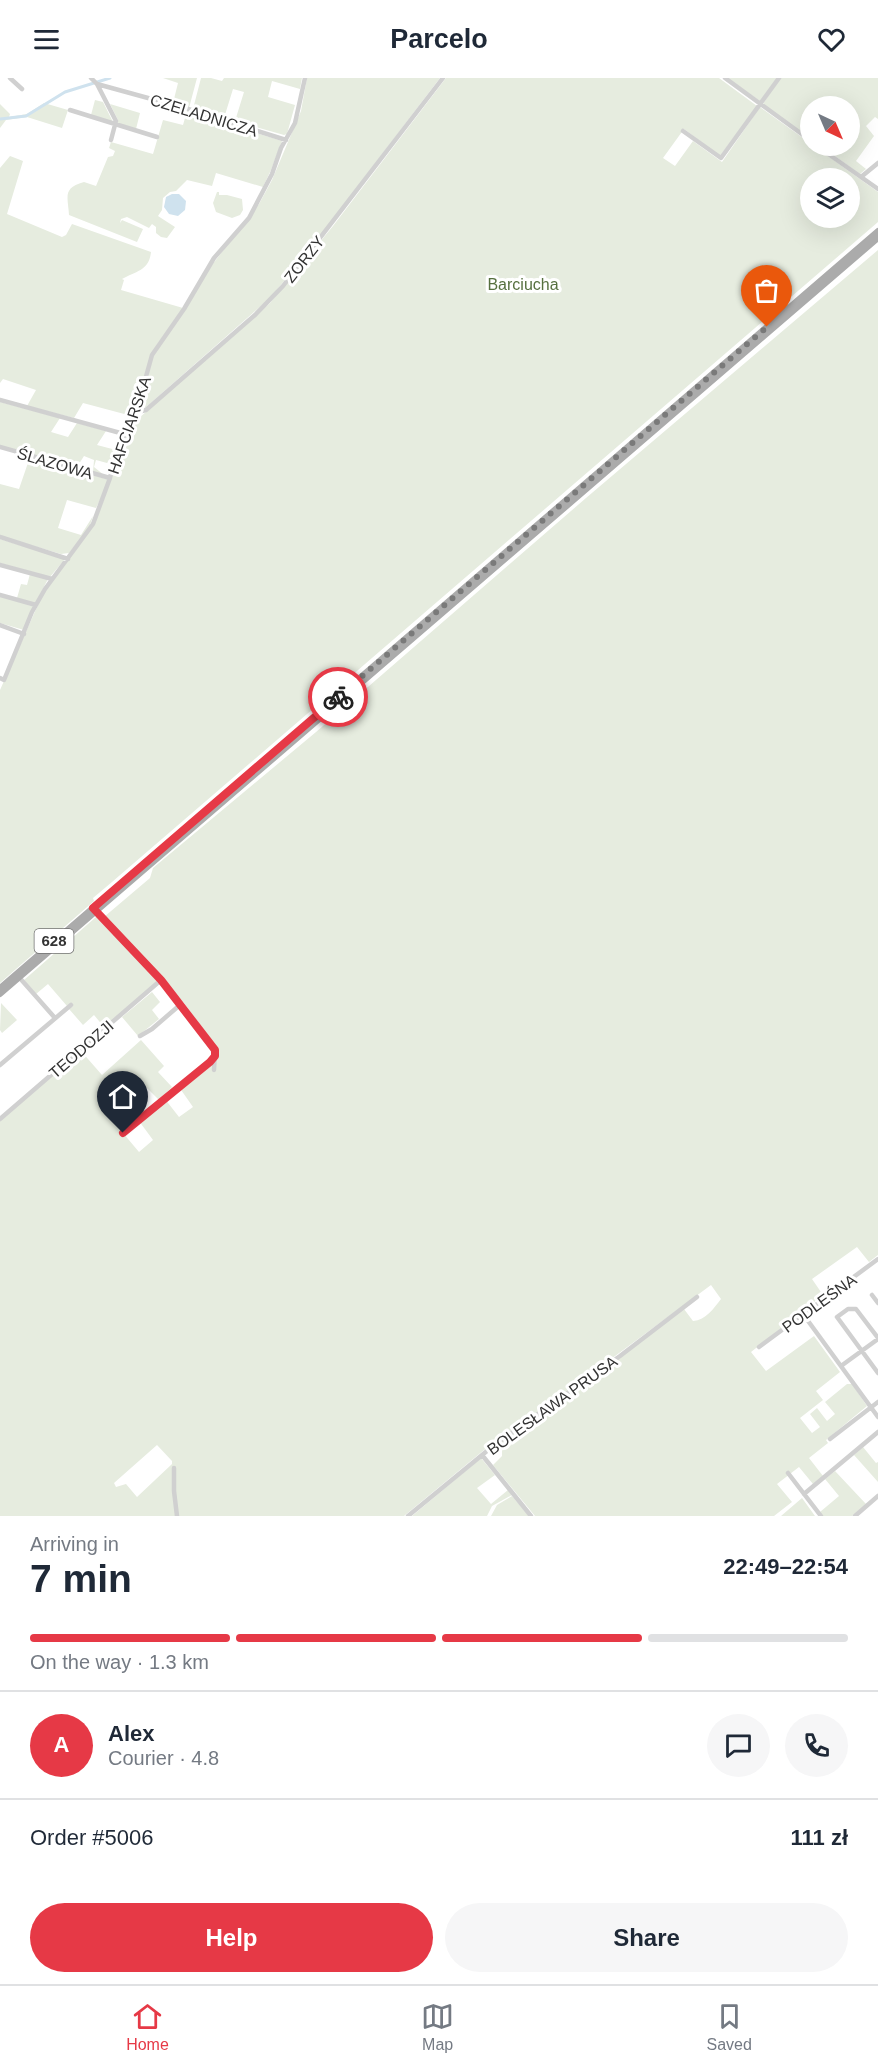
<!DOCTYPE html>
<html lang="en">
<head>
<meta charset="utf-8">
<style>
  :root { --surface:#fff; --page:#f6f6f7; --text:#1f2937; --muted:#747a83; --line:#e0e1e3; --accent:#e63946 }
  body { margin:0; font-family:Arial,sans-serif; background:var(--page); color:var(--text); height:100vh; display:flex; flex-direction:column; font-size:22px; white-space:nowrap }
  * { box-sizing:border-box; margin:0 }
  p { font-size:20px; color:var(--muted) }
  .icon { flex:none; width:33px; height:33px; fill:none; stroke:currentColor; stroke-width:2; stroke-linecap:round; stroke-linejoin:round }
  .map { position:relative; height:1438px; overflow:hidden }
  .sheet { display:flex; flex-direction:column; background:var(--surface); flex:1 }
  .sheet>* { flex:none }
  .needle { width:39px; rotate:136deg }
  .fabs { position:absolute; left:800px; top:18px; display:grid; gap:12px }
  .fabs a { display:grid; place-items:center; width:60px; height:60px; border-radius:50%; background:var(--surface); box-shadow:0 6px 24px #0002; font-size:30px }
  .pin { position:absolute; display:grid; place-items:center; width:51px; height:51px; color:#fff; margin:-62px -26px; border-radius:50% 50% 50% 0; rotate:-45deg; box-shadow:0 0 6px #0007 }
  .pin .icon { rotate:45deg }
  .courier { position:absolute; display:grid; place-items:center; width:60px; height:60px; margin:-30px; border:4px solid #e63946; border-radius:50%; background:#fff; color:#222; box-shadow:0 2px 8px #0007 }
  .head em { font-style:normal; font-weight:600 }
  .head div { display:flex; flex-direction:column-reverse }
  .head { display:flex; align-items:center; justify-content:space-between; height:102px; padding:0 30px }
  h1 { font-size:39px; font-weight:600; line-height:45px }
  .bar { display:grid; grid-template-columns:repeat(4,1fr); gap:9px 6px; align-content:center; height:72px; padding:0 30px }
  .bar i { height:8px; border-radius:4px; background:var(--line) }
  .bar .on { background:var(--accent) }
  .bar p { grid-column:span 4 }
  .line { display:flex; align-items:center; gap:15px; padding:0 30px; border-top:2px solid var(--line) }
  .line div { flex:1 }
  .round { display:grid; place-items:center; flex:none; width:63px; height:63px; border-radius:32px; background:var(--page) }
  .action { display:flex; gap:12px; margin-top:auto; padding:12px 30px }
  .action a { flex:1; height:69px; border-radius:36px; background:var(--accent); color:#fff; font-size:24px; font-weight:600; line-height:69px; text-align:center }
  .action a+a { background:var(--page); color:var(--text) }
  header { display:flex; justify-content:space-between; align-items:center; height:78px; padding:0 30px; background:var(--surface); font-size:27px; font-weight:600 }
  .tab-bar { display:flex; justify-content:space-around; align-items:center; height:84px; border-top:2px solid var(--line); background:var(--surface); font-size:16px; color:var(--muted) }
  .tab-bar a { display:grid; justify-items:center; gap:3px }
  .tab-bar .on { color:var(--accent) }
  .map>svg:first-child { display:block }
  .green { fill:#e6ecdf; fill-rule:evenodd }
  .water { fill:#cfe2ee }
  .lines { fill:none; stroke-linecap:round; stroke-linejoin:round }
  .canal { stroke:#cfe2ee; stroke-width:3 }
  .minor { stroke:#d0d0d0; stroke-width:4.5 }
  .major { stroke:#ababab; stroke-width:6 }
  .done { stroke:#7a7a7a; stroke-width:6; stroke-dasharray:0 10.8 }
  .route { stroke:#e63946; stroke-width:8 }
  .labels { text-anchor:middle; stroke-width:6; stroke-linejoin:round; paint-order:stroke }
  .shield { fill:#fff; stroke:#707070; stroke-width:1.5 }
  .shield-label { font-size:15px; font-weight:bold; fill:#333 }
  .street-label { font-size:16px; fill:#333; stroke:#fff }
  .park-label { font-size:16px; fill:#56703f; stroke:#fff }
</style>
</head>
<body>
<header><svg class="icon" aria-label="menu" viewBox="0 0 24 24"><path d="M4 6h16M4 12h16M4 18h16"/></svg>Parcelo<svg class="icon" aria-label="heart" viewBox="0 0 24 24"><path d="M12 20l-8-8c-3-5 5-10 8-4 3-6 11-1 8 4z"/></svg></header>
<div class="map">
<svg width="878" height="1438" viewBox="0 0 878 1438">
  <rect width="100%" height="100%" fill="#fff"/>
  <path class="green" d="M163,0H197L189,30L173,25L178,5Z
    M201,0H211L222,3L224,0H302L300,11L272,3L268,19L295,27L287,56L284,57L235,43L244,14L233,11L224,40L193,31Z
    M307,0H440L303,180L270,220L145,330L140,327L153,277L205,196L259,126L272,102L301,33Z
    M446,0H719L757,28L720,78L684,51L663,80L675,88L693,63L722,84L760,29L810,65V68H814L878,114V144L112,804L93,820L94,823L0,905V612L45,511L92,449L116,377L137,339L139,340L270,225L333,148ZM810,100H849V140H810Z
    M727,0H777L760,23Z
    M780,0H878V41L875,39L866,48L874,58L856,83L866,91L860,96L821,68H849V28H810V60L763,26Z
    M95,22L103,24L113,44L91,37Z
    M44,25L68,32L62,50L27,39L6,42L0,50V26L10,36L9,39L27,36Z
    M110,26L140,35L136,51L118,45V42Z
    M187,33L282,63L271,92L263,109L216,95L212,108L187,102L176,113L170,114L163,120L162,132L158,138L175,149L167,160L161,159L156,155V149L152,146L149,150L127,139L121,141L120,145L122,142L143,151L137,164L69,137C68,119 62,110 84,104L96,108L108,79L113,78L115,73L109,70L111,64L153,76L163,42L183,47Z
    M10,78L23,83L7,136L62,159L66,157L72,146L151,174C149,193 136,193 122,201L124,202L121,212L183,230L156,268L133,334L128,337L83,325L74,340L27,328L36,312L3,301L0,305V90Z
    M217,114H219V117H227L242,121L243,132L240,137L232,140L216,134L213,125Z
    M878,172V1177L869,1184L857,1169L812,1201L823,1217L751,1274L766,1293L814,1258L840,1294L816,1313L823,1322L800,1340L812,1355L820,1349L810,1336L817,1330L827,1343L835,1336L825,1324L847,1306H852L867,1328L826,1362L828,1365L809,1380L823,1398L813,1406L799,1389L777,1406L792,1424L774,1438H535L493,1387L502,1378V1364L684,1231L693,1243C706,1242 714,1230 721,1221L711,1207L530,1341L484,1372L404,1438H0V1042L81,973L102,997L141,962L164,988L158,994L172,1009L159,1022L143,1006L116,1029L131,1048L123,1055L139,1074L153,1062L139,1043L165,1021L179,1039L193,1029L179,1009L211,985L218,971L184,925L138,873L104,839L150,800L153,790L316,654L586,420ZM157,1367L172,1383V1386L137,1419L126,1406L116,1409L114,1405Z
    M0,324L60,340L51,354L68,359L77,345L106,353L97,367L116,372L113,382L107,385L96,382L94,389L104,397L93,394L94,382L84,378L77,389L0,368Z
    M30,379L110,402L96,430L67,422L58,450L81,457L93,438L89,450L69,475L61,476L0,458V406L19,411Z
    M0,461L65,481L50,499L0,485Z
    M30,496L48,501L35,526L17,520L21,506L27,507Z
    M0,518L34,528L24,552L0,545Z
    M96,839L108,850H111L159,902L104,949L94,937L83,947L69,931L73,928L72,925L67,928L48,906L36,916L24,902Z
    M152,914L160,924L152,932L159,941L138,958L122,939Z
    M1,925L17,942L2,955L0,952Z
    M863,1369L876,1385L878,1384V1404L854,1377Z
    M481,1380L495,1397L477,1410L491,1426L508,1412L512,1417L492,1428L487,1438H412Z
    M835,1393L866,1426L852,1438H823L820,1434L839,1418L825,1401Z
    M512,1418L529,1438H491L497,1427Z
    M802,1420L815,1438H781Z"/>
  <path class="water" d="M172,116H179L186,123L185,132L178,138L169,136L164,129L166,119Z"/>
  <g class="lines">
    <path class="canal" d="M0,41L26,38L65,14L110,0"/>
    <path class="minor" d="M10,0L22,11
      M91,0L97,6L188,31L286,62
      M725,0L810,62
      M97,6L116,43L111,62
      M70,32L157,59
      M683,53L721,80L779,0
      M817,68L878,111
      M861,99L878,85
      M0,322L124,356
      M137,331L142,333L146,332L255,237L283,208L443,0
      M0,369L110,400
      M0,459L68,481
      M0,487L52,501
      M0,517L36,527
      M0,547L24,556
      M0,600L4,602L32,534L45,511L93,446L110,400L115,377L137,331L152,277L184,231L214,180L249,140L272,96L281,70L295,45L305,0
      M95,833L161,902L209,963L215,972L214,992
      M18,898L55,940
      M140,958L152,951L181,926
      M0,987L71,927
      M0,1041L161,902
      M123,1055L215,978
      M872,1217L878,1225
      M803,1236L878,1339
      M878,1260L856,1231H848L837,1239L878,1295
      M759,1269L878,1181
      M841,1288L878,1261
      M830,1361L878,1324
      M482,1377L531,1438
      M174,1390V1413L177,1438
      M788,1395L821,1438
      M804,1416L878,1354
      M408,1438L493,1368L620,1278L697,1219
      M855,1438L878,1418"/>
    <path class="major" d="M0,910L878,153
      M0,916L878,160"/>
  </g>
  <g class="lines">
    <path class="done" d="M338,619L767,249"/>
    <path class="route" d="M123,1055L210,984L215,978V972L161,902L93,830L338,619"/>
  </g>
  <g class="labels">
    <rect class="shield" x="34.5" y="851" width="39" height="24" rx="4.5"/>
    <g class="shield-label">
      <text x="54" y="868">628</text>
    </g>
    <g class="street-label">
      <text transform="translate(204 37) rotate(17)" y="6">CZELADNICZA</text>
      <text transform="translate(304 181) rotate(-52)" y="6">ZORZY</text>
      <text transform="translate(129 347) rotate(-71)" y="6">HAFCIARSKA</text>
      <text transform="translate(55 385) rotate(16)" y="6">ŚLAZOWA</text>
      <text transform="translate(81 971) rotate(-41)" y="6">TEODOZJI</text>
      <text transform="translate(819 1225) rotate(-36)" y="6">PODLEŚNA</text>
      <text transform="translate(552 1327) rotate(-36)" y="6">BOLESŁAWA PRUSA</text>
    </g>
    <g class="park-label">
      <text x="523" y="212">Barciucha</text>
    </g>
  </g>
</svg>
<div class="fabs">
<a><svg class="needle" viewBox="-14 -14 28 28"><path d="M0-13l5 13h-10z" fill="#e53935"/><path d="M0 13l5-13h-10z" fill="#747a83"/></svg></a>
<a><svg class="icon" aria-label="layers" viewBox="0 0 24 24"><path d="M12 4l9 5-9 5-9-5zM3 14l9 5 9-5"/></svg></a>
</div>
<div class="pin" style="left:767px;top:249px;background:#ea580c"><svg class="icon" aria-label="bag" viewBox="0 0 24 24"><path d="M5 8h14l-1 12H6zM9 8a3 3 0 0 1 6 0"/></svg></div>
<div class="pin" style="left:123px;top:1055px;background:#1f2937"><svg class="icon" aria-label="home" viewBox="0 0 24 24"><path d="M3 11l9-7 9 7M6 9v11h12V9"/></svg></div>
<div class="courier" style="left:338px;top:619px"><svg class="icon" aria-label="bike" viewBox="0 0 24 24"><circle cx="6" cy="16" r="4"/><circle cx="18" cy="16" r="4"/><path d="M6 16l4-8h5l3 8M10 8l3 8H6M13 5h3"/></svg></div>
</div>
<section class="sheet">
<div class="head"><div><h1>7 min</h1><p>Arriving in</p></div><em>22:49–22:54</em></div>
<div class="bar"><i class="on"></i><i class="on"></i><i class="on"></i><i></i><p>On the way · 1.3 km</p></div>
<div class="line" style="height:108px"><b class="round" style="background:var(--accent);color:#fff">A</b><div><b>Alex</b><p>Courier · 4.8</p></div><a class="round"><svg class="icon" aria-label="chat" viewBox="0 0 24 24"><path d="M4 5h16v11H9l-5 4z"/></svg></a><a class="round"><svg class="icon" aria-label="phone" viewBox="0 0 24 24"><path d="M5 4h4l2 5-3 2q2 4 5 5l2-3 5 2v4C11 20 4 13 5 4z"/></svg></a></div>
<div class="line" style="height:78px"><div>Order #5006</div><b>111 zł</b></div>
<div class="action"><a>Help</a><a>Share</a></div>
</section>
<nav class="tab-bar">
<a class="on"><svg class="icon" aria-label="home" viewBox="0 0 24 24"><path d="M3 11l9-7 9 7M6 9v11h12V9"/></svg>Home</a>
<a><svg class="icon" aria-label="map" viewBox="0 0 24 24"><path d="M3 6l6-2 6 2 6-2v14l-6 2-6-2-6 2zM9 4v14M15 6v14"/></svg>Map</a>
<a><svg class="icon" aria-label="saved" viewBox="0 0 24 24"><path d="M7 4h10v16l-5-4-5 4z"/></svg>Saved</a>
</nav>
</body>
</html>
